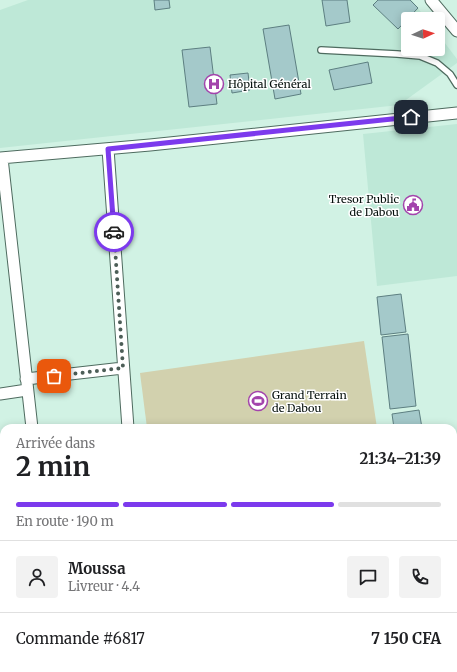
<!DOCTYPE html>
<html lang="fr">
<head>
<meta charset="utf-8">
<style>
  :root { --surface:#fff; --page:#f2f2f2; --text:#202124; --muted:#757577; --line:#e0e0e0; --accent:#7c3aed }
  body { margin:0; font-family:Merriweather,serif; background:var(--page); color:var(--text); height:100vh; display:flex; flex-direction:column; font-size:15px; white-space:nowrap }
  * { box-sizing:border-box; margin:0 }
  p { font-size:13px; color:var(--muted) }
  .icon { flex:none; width:22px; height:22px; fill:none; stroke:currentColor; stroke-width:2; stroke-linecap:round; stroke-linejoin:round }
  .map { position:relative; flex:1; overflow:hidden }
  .details { position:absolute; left:0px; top:424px; width:457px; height:248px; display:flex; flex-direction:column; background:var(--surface); border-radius:12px 12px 0 0; box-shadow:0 2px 10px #0003 }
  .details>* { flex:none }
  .needle { width:26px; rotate:87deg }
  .fabs { position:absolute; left:401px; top:12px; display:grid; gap:8px }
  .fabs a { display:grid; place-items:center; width:44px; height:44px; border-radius:4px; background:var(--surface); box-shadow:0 2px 10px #0003; font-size:20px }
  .pin { position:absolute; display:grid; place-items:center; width:34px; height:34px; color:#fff; margin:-17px; border-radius:8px; box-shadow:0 2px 6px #0006 }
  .courier { position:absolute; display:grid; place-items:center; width:40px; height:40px; margin:-20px; border:3px solid #7c3aed; border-radius:50%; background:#fff; color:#222; box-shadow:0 1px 5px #0007 }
  .summary em { font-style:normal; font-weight:700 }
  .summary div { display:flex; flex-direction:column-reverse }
  .summary { display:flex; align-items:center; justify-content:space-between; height:68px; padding:0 16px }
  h1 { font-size:26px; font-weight:700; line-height:30px }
  .bar { display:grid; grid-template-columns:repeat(4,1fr); gap:6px 4px; align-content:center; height:48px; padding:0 16px }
  .bar i { height:5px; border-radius:3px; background:var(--line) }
  .bar .current { background:var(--accent) }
  .bar p { grid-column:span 4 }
  .line { display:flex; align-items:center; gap:10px; padding:0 16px; border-top:1px solid var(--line) }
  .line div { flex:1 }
  .round { display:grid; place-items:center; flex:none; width:42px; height:42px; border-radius:4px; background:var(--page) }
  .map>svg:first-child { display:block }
  .built { fill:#bee8d7 }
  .green { fill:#d2d1ae }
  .building { fill:#a4c9ca; stroke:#5d7f81 }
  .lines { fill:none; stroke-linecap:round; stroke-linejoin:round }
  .lane-casing { stroke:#4e6b5f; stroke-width:8 }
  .street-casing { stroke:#4e6b5f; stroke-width:13 }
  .lane { stroke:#fff; stroke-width:5.5 }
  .street { stroke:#fff; stroke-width:11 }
  .done { stroke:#4c5e57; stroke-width:4; stroke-dasharray:0 7.2 }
  .route { stroke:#7c3aed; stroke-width:5 }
  .labels { text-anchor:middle; stroke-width:3; stroke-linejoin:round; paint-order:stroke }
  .poi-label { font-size:11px; fill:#040f0b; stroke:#fff; text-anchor:start }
</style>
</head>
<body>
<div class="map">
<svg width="457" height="672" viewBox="0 0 457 672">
  <rect width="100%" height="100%" fill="#d1f2e4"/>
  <path class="built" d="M28,0H412L426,19H408V49H438V34L457,59V63L399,105L0,148V10Z
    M457,124V276L377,286L363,134Z"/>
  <path class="green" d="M364,341L377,428H147L140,373Z"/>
  <path class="building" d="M154,0H169L170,8L155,10Z
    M322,0H347L350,22L326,26Z
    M378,0H410L418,8L398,29L373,5Z
    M289,25L301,94L275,99L263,29Z
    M210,47L217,104L189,107L182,50Z
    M368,62L372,83L334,90L329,70Z
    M248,73L250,90L232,93L230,75Z
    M401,294L406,332L381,335L377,297Z
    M408,334L416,406L390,409L382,337Z
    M419,410L422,428H394L392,414Z
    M171,668H189L190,672H173Z
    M303,668H347V672H304Z"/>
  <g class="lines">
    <defs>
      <path id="lane" d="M321,50L397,54L420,56L437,63L450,74L457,85"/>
      <path id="street" d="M431,0L457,31
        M108,149L128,428
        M0,158L150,145L457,113
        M2,158L32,428
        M26,379L123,368
        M0,394L27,390
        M453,611H457
        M87,668L88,672
        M233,668L234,672
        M369,672L370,668"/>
    </defs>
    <use href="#lane" class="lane-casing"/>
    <use href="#street" class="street-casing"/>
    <use href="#lane" class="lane"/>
    <use href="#street" class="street"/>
  </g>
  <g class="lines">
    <path class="done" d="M54,376L123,368L114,232"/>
    <path class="route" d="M114,232L108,149L411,117"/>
  </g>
  <defs>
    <symbol id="hospital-ring" viewBox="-11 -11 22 22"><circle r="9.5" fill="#fff" stroke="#a344ac" stroke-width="1.5"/><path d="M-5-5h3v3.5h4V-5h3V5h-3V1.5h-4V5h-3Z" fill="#a344ac"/></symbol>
    <symbol id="civic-ring" viewBox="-11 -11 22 22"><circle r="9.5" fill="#fff" stroke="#a344ac" stroke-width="1.5"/><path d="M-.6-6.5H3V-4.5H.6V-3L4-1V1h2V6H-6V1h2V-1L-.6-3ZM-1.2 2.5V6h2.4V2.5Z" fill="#a344ac"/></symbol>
    <symbol id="stadium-ring" viewBox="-11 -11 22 22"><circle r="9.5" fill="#fff" stroke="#a344ac" stroke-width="1.5"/><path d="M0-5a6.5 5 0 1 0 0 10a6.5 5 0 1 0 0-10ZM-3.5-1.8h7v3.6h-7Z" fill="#a344ac"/></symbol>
  </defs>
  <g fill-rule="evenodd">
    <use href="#hospital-ring" x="203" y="73" width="22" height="22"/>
    <use href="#civic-ring" x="402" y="194" width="22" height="22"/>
    <use href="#stadium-ring" x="247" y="390" width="22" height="22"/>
  </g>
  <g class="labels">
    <g class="poi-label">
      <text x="228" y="88">Hôpital Général</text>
      <text x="399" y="203" text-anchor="end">Tresor Public<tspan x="399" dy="13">de Dabou</tspan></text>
      <text x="272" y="399">Grand Terrain<tspan x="272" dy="13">de Dabou</tspan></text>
    </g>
  </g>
</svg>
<div class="fabs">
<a><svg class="needle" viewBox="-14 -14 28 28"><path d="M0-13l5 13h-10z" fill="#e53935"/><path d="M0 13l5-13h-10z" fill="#757577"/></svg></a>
</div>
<div class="pin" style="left:54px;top:376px;background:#ea580c"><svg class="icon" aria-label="bag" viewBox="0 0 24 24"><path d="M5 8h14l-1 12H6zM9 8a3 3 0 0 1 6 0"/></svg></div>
<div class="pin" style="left:411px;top:117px;background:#1f2937"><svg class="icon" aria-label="home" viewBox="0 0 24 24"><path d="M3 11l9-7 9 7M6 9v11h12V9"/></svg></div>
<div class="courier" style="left:114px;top:232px"><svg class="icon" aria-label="car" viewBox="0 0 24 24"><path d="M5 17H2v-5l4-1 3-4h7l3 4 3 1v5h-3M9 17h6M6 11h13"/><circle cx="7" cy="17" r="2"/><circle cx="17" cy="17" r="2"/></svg></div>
<section class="details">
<div class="summary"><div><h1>2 min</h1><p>Arrivée dans</p></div><em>21:34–21:39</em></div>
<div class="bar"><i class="current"></i><i class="current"></i><i class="current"></i><i></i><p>En route · 190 m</p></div>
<div class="line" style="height:72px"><a class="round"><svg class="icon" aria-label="person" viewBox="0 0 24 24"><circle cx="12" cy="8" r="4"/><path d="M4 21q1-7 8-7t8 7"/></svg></a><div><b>Moussa</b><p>Livreur · 4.4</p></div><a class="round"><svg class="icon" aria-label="chat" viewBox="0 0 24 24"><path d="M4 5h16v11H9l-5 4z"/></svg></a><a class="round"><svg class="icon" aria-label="phone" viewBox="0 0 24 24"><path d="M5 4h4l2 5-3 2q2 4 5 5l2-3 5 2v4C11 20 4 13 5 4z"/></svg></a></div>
<div class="line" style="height:52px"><div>Commande #6817</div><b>7 150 CFA</b></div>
</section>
</div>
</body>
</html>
